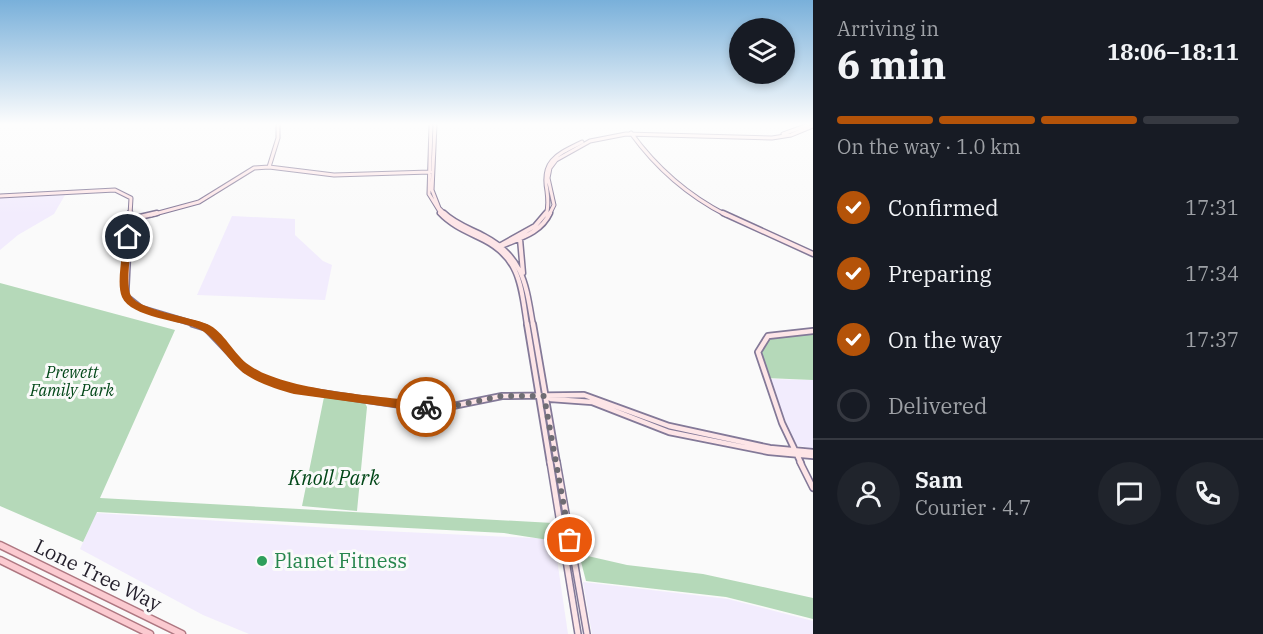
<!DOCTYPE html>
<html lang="en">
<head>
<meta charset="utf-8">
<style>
  :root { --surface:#171b24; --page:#20242c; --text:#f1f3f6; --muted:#9ea1a6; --line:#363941; --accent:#b45309 }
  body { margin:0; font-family:"IBM Plex Serif",serif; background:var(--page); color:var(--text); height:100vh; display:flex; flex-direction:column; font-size:22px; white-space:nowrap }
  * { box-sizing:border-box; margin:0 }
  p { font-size:20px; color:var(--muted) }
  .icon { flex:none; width:33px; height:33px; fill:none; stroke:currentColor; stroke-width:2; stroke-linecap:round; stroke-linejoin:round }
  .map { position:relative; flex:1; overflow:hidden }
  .panel { display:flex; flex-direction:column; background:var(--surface); width:450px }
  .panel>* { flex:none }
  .buttons { position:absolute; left:729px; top:18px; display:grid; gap:12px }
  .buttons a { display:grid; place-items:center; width:66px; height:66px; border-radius:50%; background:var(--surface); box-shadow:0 3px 9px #0003; font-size:30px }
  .pin { position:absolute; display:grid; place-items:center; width:51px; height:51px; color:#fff; margin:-26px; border:3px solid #fff; border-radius:50%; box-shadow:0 2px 6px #0007 }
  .courier { position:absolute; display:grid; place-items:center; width:60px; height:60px; margin:-30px; border:4px solid #b45309; border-radius:50%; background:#fff; color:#222; box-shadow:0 2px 8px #0007 }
  .summary em { font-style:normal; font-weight:700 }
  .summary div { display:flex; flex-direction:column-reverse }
  .summary { display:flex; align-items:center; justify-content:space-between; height:102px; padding:0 24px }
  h1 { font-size:39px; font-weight:700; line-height:45px }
  .bar { display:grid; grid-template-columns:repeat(4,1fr); gap:9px 6px; align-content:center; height:72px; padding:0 24px }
  .bar i { height:8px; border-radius:4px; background:var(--line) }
  .bar .on { background:var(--accent) }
  .bar p { grid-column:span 4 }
  .line { display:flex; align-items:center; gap:15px; padding:0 24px; border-top:2px solid var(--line) }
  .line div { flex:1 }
  .round { display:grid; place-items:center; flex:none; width:63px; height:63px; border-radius:32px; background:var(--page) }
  ol { padding:0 24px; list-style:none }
  li { display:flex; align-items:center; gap:18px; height:66px }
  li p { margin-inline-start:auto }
  li .icon { padding:6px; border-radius:50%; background:var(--accent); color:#fff; stroke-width:4 }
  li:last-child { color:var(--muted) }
  li i { width:33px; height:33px; border:3px solid var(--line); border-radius:50% }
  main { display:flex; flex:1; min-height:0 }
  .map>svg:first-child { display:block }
  .built { fill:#f2ecfd }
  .green { fill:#b5d9b9 }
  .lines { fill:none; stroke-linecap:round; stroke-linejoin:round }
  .secondary-far3-casing { stroke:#837998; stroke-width:5 }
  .secondary-far2-casing { stroke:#837998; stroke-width:7 }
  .secondary-far1-casing { stroke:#837998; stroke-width:8 }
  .secondary-casing { stroke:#837998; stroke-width:8 }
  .primary-casing { stroke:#ae7781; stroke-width:9 }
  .secondary-far3 { stroke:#fde5e7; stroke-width:3 }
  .secondary-far2 { stroke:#fde5e7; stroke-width:4 }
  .secondary-far1 { stroke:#fde5e7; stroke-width:4.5 }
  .secondary { stroke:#fde5e7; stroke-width:5 }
  .primary { stroke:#fbcad0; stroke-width:6 }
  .route { fill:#b45309 }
  .done { stroke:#6e6c73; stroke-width:6; stroke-dasharray:0 10.8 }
  .leisure-dot { fill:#2e9e5b; stroke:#fafafa; stroke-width:2 }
  .labels { text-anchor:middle; stroke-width:6; stroke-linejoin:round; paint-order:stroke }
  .park-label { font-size:16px; font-style:italic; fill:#024718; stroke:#fafafa }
  .near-park-label { font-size:20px; font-style:italic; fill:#024718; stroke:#fafafa }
  .near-leisure-label { font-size:20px; fill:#27864d; stroke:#fafafa; text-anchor:start }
  .near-street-label { font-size:20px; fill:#231f2b; stroke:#fafafa }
</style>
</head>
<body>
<main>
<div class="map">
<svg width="813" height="634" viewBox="0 0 813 634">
  <rect width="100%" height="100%" fill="#fafafa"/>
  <path class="built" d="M65,195L54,214L18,235L0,250V198Z
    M232,216L295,219V235L323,261L332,265L325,300L197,295Z
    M768,379L813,380V449L796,445Z
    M96,513L362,530L554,539L568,634H249L203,615L80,549Z
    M583,582L728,599L813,621V634H592Z"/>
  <path class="green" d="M0,283L175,330L100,498L553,523L555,541L504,533L97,512L83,542L0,506Z
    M813,331V380L766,378L758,352L768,336Z
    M324,397L365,403L367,407L357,511L302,506Z
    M579,554L627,565L703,574L813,598V619L726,597L586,581Z"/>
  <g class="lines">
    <defs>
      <path id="secondary-far3" d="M431,125L429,194L442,215
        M435,125L432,190L439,208L446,215
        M631,133C657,169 687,195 726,215
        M783,134L808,125
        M269,167L278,138V125
        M0,196L115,190L131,198L130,215
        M151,215L199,202L254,168L269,167L334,175L430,172
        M546,215C549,207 548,199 547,191C541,160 558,154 582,142
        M549,215L554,205L548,178L550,168L556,160L590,141L626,134L772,138L791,135L813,126"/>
      <path id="secondary-far2" d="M130,213L126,296L141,308L198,325
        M440,213C452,226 468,232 484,240C521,259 521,288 527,325
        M444,213C455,224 471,229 484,236C524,257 526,285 533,325
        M723,213L813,254
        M131,219L157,213
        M520,239L523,273
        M501,245L535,226L546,213
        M501,246C520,238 541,233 550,213"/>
      <path id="secondary-far1" d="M193,324L206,328L245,369L262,378L294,389L414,407L443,408L502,396L584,395L669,426L770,448L813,452
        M527,324L550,463
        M533,324L557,463
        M545,396L551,399L592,402L669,432L769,452L813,456
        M801,463L782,423L758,352L768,336L813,331"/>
      <path id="secondary" d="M550,462L578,634
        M557,462L587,634
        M800,462L813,488"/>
      <path id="primary" d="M0,545L182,634
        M0,560L150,634"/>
    </defs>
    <use href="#secondary-far3" class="secondary-far3-casing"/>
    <use href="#secondary-far2" class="secondary-far2-casing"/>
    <use href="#secondary-far1" class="secondary-far1-casing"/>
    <use href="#secondary" class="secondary-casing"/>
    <use href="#primary" class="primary-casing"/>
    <use href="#secondary-far3" class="secondary-far3"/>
    <use href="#secondary-far2" class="secondary-far2"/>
    <use href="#secondary-far1" class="secondary-far1"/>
    <use href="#secondary" class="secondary"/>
    <use href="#primary" class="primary"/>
  </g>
  <linearGradient id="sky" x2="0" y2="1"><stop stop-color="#79b0da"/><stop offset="0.58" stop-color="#fdfdfd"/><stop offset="1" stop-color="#fdfdfd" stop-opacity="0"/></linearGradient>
  <rect width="813" height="214" fill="url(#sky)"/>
  <path class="route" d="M128,234L132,237C131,251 125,284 131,296C139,310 191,317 207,324C224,331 234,355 249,365C285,391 381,396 426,402L430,404V411L426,412L294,394C277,389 253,382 240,370C228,359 214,337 201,330C182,320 131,318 122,297C116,284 123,252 124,237Z"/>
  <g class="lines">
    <path class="done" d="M426,407L444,408L502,396H544L570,540"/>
  </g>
  <circle class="leisure-dot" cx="262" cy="561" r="6"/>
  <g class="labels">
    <g class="park-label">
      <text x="72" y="378">Prewett<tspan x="72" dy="18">Family Park</tspan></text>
    </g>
    <g class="near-park-label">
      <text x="334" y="485">Knoll Park</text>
    </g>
    <g class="near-leisure-label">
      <text x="274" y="568">Planet Fitness</text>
    </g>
    <g class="near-street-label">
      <text transform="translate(98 575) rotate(26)" y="7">Lone Tree Way</text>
    </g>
  </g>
</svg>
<div class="buttons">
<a><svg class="icon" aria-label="layers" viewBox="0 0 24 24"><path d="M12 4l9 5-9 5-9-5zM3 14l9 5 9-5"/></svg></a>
</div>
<div class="pin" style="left:570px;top:540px;background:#ea580c"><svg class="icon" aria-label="bag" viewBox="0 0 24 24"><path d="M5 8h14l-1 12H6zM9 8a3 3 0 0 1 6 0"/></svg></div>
<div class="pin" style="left:128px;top:237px;background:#1f2937"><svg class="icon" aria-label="home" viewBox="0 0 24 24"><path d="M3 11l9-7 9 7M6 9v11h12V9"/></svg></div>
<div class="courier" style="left:426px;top:407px"><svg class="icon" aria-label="bike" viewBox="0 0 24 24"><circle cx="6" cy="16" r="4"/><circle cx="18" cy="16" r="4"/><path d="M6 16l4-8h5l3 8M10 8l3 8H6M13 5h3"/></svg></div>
</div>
<section class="panel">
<div class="summary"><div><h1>6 min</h1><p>Arriving in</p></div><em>18:06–18:11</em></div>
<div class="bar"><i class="on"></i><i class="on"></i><i class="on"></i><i></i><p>On the way · 1.0 km</p></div>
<ol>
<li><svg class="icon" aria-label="check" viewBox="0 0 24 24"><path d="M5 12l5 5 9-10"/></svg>Confirmed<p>17:31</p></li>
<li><svg class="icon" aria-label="check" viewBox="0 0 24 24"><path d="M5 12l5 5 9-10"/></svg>Preparing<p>17:34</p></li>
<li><svg class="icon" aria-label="check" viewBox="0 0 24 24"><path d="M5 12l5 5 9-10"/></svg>On the way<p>17:37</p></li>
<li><i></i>Delivered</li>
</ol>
<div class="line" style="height:108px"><a class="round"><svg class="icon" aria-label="person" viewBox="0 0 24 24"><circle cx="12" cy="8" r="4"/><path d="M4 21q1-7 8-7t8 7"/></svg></a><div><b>Sam</b><p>Courier · 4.7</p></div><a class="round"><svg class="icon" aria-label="chat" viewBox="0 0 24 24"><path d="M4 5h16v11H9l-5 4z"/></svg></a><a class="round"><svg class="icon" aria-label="phone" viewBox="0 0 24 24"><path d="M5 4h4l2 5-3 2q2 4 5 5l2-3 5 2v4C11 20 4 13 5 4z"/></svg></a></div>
</section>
</main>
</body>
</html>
